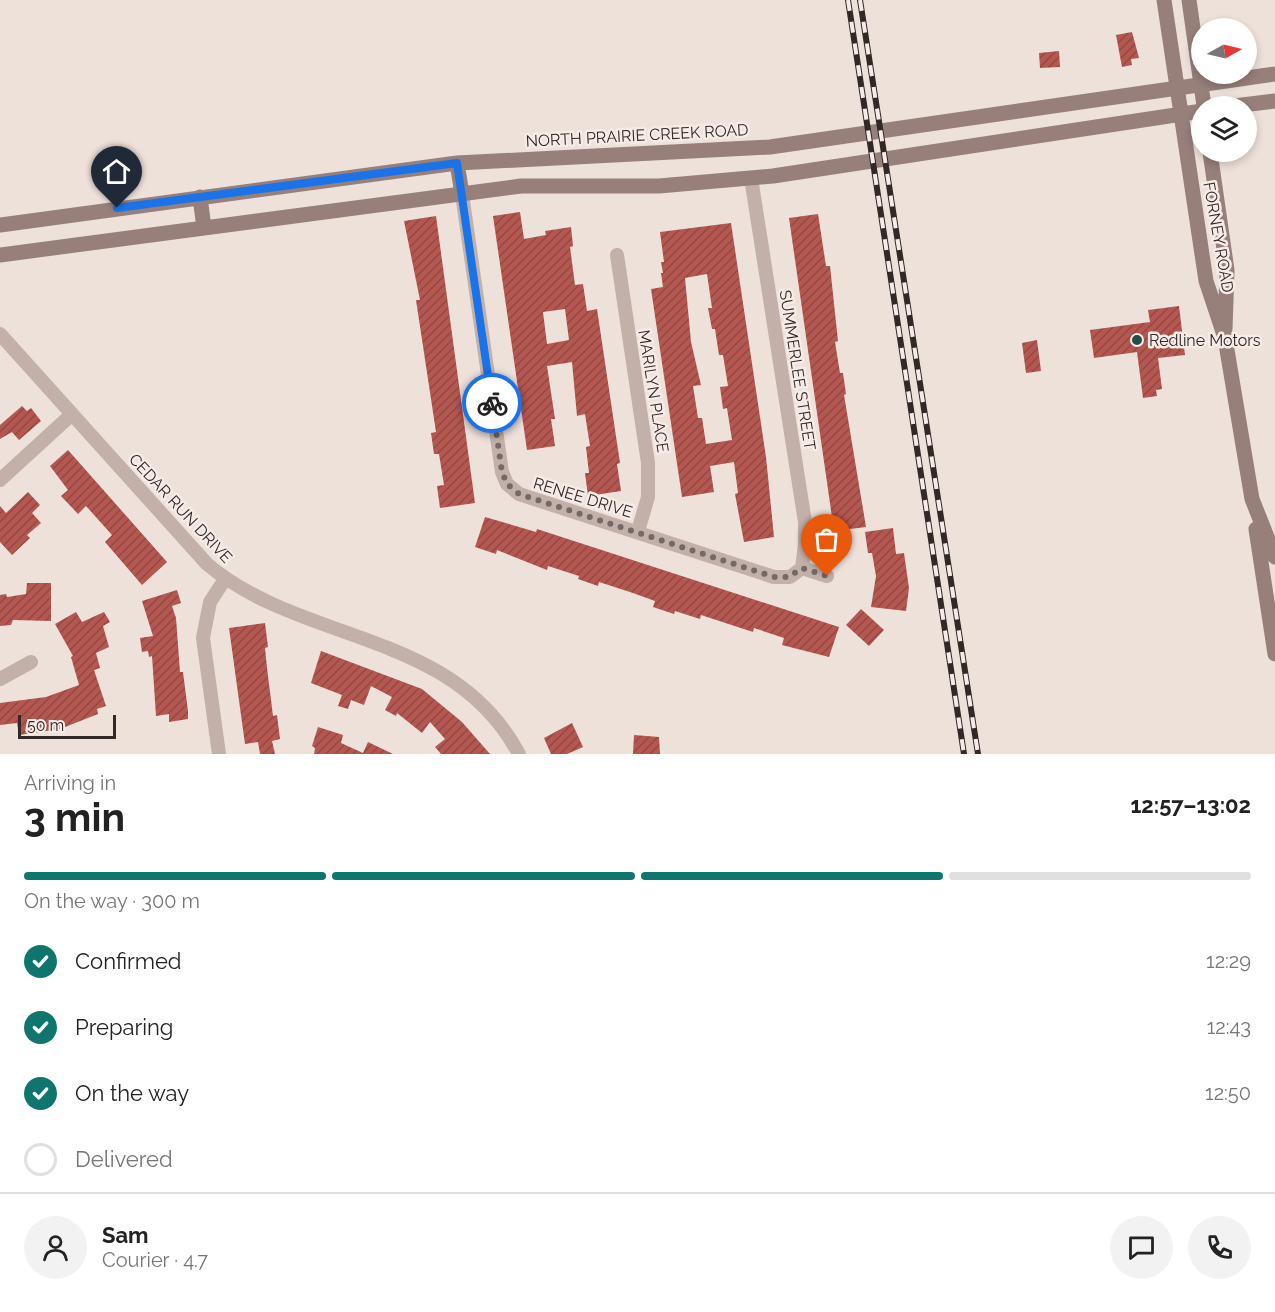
<!DOCTYPE html>
<html lang="en">
<head>
<meta charset="utf-8">
<style>
  :root { --surface:#fff; --page:#f2f2f2; --text:#222; --muted:#767676; --line:#e0e0e0; --accent:#0f766e }
  body { margin:0; font-family:Raleway,sans-serif; background:var(--page); color:var(--text); height:100vh; display:flex; flex-direction:column; font-size:22px; white-space:nowrap }
  * { box-sizing:border-box; margin:0 }
  p { font-size:20px; color:var(--muted) }
  .icon { flex:none; width:33px; height:33px; fill:none; stroke:currentColor; stroke-width:2; stroke-linecap:round; stroke-linejoin:round }
  .map { position:relative; height:754px; overflow:hidden }
  .details { display:flex; flex-direction:column; background:var(--surface); flex:1 }
  .details>* { flex:none }
  .needle { width:39px; rotate:82deg }
  .controls { position:absolute; left:1191px; top:18px; display:grid; gap:12px }
  .controls a { display:grid; place-items:center; width:66px; height:66px; border-radius:50%; background:var(--surface); box-shadow:0 3px 9px #0003; font-size:30px }
  .scale { position:absolute; left:18px; bottom:15px; width:98px; box-sizing:border-box; padding-left:6px; border:3px solid #312827; border-top:0; font-size:16px; line-height:21px; white-space:nowrap; color:#312827; -webkit-text-stroke:4px #f6ebe6; paint-order:stroke }
  .pin { position:absolute; display:grid; place-items:center; width:51px; height:51px; color:#fff; margin:-62px -26px; border-radius:50% 50% 50% 0; rotate:-45deg; box-shadow:0 0 6px #0007 }
  .pin .icon { rotate:45deg }
  .courier { position:absolute; display:grid; place-items:center; width:60px; height:60px; margin:-30px; border:4px solid #1a73e8; border-radius:50%; background:#fff; color:#222; box-shadow:0 2px 8px #0007 }
  .head em { font-style:normal; font-weight:700 }
  .head div { display:flex; flex-direction:column-reverse }
  .head { display:flex; align-items:center; justify-content:space-between; height:102px; padding:0 24px }
  h1 { font-size:39px; font-weight:700; line-height:45px }
  .bar { display:grid; grid-template-columns:repeat(4,1fr); gap:9px 6px; align-content:center; height:72px; padding:0 24px }
  .bar i { height:8px; border-radius:4px; background:var(--line) }
  .bar .current { background:var(--accent) }
  .bar p { grid-column:span 4 }
  .line { display:flex; align-items:center; gap:15px; padding:0 24px; border-top:2px solid var(--line) }
  .line div { flex:1 }
  .round { display:grid; place-items:center; flex:none; width:63px; height:63px; border-radius:32px; background:var(--page) }
  ol { padding:0 24px; list-style:none }
  li { display:flex; align-items:center; gap:18px; height:66px }
  li p { margin-inline-start:auto }
  li .icon { padding:6px; border-radius:50%; background:var(--accent); color:#fff; stroke-width:4 }
  li:last-child { color:var(--muted) }
  li i { width:33px; height:33px; border:3px solid var(--line); border-radius:50% }
  .map>svg:first-child { display:block }
  .building { fill:url(#building-hatch); fill-rule:evenodd }
  .lines { fill:none; stroke-linecap:round; stroke-linejoin:round }
  .street { stroke:#c3b0a8; stroke-width:14 }
  .secondary { stroke:#977f7a; stroke-width:15 }
  .rail-casing { stroke:#312827; stroke-width:6 }
  .rail { stroke:#f6ebe6; stroke-width:4; stroke-dasharray:11; stroke-linecap:butt }
  .done { stroke:#736966; stroke-width:6; stroke-dasharray:0 10.8 }
  .route { stroke:#1a73e8; stroke-width:8 }
  .poi-dot { fill:#234d48; stroke:#f6ebe6; stroke-width:2 }
  .labels { text-anchor:middle; stroke-width:5; stroke-linejoin:round; paint-order:stroke }
  .street-label { font-size:16px; fill:#312827; stroke:#f6ebe6 }
  .poi-label { font-size:16px; fill:#312827; stroke:#f6ebe6; text-anchor:start }
</style>
</head>
<body>
<div class="map">
<svg width="1275" height="754" viewBox="0 0 1275 754">
  <defs>
    <pattern id="building-hatch" width="6" height="6" patternUnits="userSpaceOnUse" patternTransform="scale(1.5)"><rect width="6" height="6" fill="#b55751"/><path d="M-1 1l2-2M0 6l6-6M5 7l2-2" fill="none" stroke="#944843"/></pattern>
  </defs>
  <rect width="100%" height="100%" fill="#ede1da"/>
  <path class="building" d="M1132,32L1139,58L1131,59L1132,65L1122,67L1116,35Z
    M1059,51L1060,67L1040,68L1039,53Z
    M520,212L524,239L546,235L545,231L571,227L573,246L570,247L575,285L583,284L587,311L597,309L620,463L617,464L621,491L588,496L585,473H589L586,447L590,446L585,414L577,416L572,362L547,366L555,419H551L555,446L527,450L493,216ZM565,309L569,340L547,344L543,312Z
    M818,214L826,266H830L838,341L835,342L840,373H843L846,394L844,395L866,527L834,531L789,218Z
    M436,216L475,503L440,508L437,486L444,485L439,454H434L431,433L436,432L416,300H420L404,221Z
    M731,223L766,457L774,537L744,542L735,494L738,493L734,462L710,466L714,492L682,497L651,289L663,287L661,273H663L661,262H664L660,232ZM707,274L712,308H708L712,329H715L719,355H723L728,386L720,387L723,409L727,408L732,440L706,444L702,418H698L693,386L701,385L691,342L685,278Z
    M1179,306L1185,355L1158,358L1162,389L1156,390L1157,396L1143,398L1137,352L1094,358L1090,330L1150,322L1148,310Z
    M1037,340L1041,371L1026,373L1022,343Z
    M22,406L27,411L31,408L41,421L19,440L12,432L0,439V425Z
    M68,450L167,562L142,585L105,542L112,535L86,506L78,514L61,496L68,490L50,466Z
    M28,492L40,505L32,513L41,523L27,535L30,538L12,555L0,542V506L6,513Z
    M485,517L536,532L537,529L839,627L829,657L782,645L784,638L754,628L753,632L701,615L700,619L675,611L674,614L653,607L655,601L630,592L599,582L598,586L578,579L579,576L548,566L547,570L497,550L496,554L475,547Z
    M893,528L896,554L904,553L909,588L906,611L871,607L876,576L872,553H868L865,532Z
    M27,583H51V621L13,620L11,625L0,626V595L6,594L7,597L26,594Z
    M177,590L181,603L172,606L176,618L180,672H183L188,711V719L169,722V714L156,716L152,656L149,657L148,651L142,652L140,638L153,636L142,601Z
    M861,609L884,630L869,646L846,625Z
    M76,612L82,622L104,612L110,622L103,626L109,647L96,653L100,668L94,670L106,706L97,709L98,714L60,729L19,735L17,723L0,725V703L46,697L79,685L71,657L73,656L55,624Z
    M265,623L268,647L265,648L267,668L273,716L277,715L280,739L272,741L275,754H260L258,742L245,744L229,628Z
    M321,651L422,689L462,722L490,754H441L435,747L445,739L430,722L422,733L397,713L396,716L385,710L392,697L371,686L364,705L351,700L348,709L338,706L342,695L311,683Z
    M572,723L583,747L567,754H551L544,738Z
    M318,727L343,735L341,743L363,753L368,742L393,754H314L315,748L312,746Z
    M634,735L659,737L660,754H633Z"/>
  <g class="lines">
    <path class="street" d="M751,178L805,522V544L802,568
      M462,194L502,472L507,484L519,494L774,577H790L802,568L827,576
      M617,255L648,463V497L638,531
      M0,334L207,564C303,645 452,629 519,754
      M0,480L71,415
      M0,679L31,662
      M219,754L203,638L210,602L225,579"/>
    <path class="secondary" d="M1164,0L1206,281L1225,338L1252,499L1275,557
      M1189,0L1204,106
      M1234,106L1275,101
      M1210,152L1227,270L1225,329
      M457,163L462,194
      M200,197L204,228
      M0,225L457,163L770,147L1275,74
      M0,255L521,186H659L773,176L1202,111
      M1256,529L1275,654"/>
    <defs>
      <path id="rail" d="M848,0L964,754
        M860,0L978,754"/>
    </defs>
    <use href="#rail" class="rail-casing"/>
    <use href="#rail" class="rail"/>
  </g>
  <g class="lines">
    <path class="done" d="M492,403L502,472L507,484L519,494L774,577H789L802,568L827,576"/>
    <path class="route" d="M117,208L457,163L492,403"/>
  </g>
  <circle class="poi-dot" cx="1137" cy="340" r="6"/>
  <g class="labels">
    <g class="street-label">
      <text transform="translate(637 135) rotate(-3)" y="6">NORTH PRAIRIE CREEK ROAD</text>
      <text transform="translate(1219 237) rotate(80)" y="6">FORNEY ROAD</text>
      <text transform="translate(798 370) rotate(81)" y="6">SUMMERLEE STREET</text>
      <text transform="translate(654 391) rotate(81)" y="6">MARILYN PLACE</text>
      <text transform="translate(583 497) rotate(17)" y="6">RENEE DRIVE</text>
      <text transform="translate(181 508) rotate(47)" y="6">CEDAR RUN DRIVE</text>
    </g>
    <g class="poi-label">
      <text x="1149" y="346">Redline Motors</text>
    </g>
  </g>
</svg>
<div class="controls">
<a><svg class="needle" viewBox="-14 -14 28 28"><path d="M0-13l5 13h-10z" fill="#e53935"/><path d="M0 13l5-13h-10z" fill="#767676"/></svg></a>
<a><svg class="icon" aria-label="layers" viewBox="0 0 24 24"><path d="M12 4l9 5-9 5-9-5zM3 14l9 5 9-5"/></svg></a>
</div>
<div class="scale">50 m</div>
<div class="pin" style="left:827px;top:576px;background:#ea580c"><svg class="icon" aria-label="bag" viewBox="0 0 24 24"><path d="M5 8h14l-1 12H6zM9 8a3 3 0 0 1 6 0"/></svg></div>
<div class="pin" style="left:117px;top:208px;background:#1f2937"><svg class="icon" aria-label="home" viewBox="0 0 24 24"><path d="M3 11l9-7 9 7M6 9v11h12V9"/></svg></div>
<div class="courier" style="left:492px;top:403px"><svg class="icon" aria-label="bike" viewBox="0 0 24 24"><circle cx="6" cy="16" r="4"/><circle cx="18" cy="16" r="4"/><path d="M6 16l4-8h5l3 8M10 8l3 8H6M13 5h3"/></svg></div>
</div>
<section class="details">
<div class="head"><div><h1>3 min</h1><p>Arriving in</p></div><em>12:57–13:02</em></div>
<div class="bar"><i class="current"></i><i class="current"></i><i class="current"></i><i></i><p>On the way · 300 m</p></div>
<ol>
<li><svg class="icon" aria-label="check" viewBox="0 0 24 24"><path d="M5 12l5 5 9-10"/></svg>Confirmed<p>12:29</p></li>
<li><svg class="icon" aria-label="check" viewBox="0 0 24 24"><path d="M5 12l5 5 9-10"/></svg>Preparing<p>12:43</p></li>
<li><svg class="icon" aria-label="check" viewBox="0 0 24 24"><path d="M5 12l5 5 9-10"/></svg>On the way<p>12:50</p></li>
<li><i></i>Delivered</li>
</ol>
<div class="line" style="height:108px"><a class="round"><svg class="icon" aria-label="person" viewBox="0 0 24 24"><circle cx="12" cy="8" r="4"/><path d="M4 21q1-7 8-7t8 7"/></svg></a><div><b>Sam</b><p>Courier · 4.7</p></div><a class="round"><svg class="icon" aria-label="chat" viewBox="0 0 24 24"><path d="M4 5h16v11H9l-5 4z"/></svg></a><a class="round"><svg class="icon" aria-label="phone" viewBox="0 0 24 24"><path d="M5 4h4l2 5-3 2q2 4 5 5l2-3 5 2v4C11 20 4 13 5 4z"/></svg></a></div>
</section>
</body>
</html>
